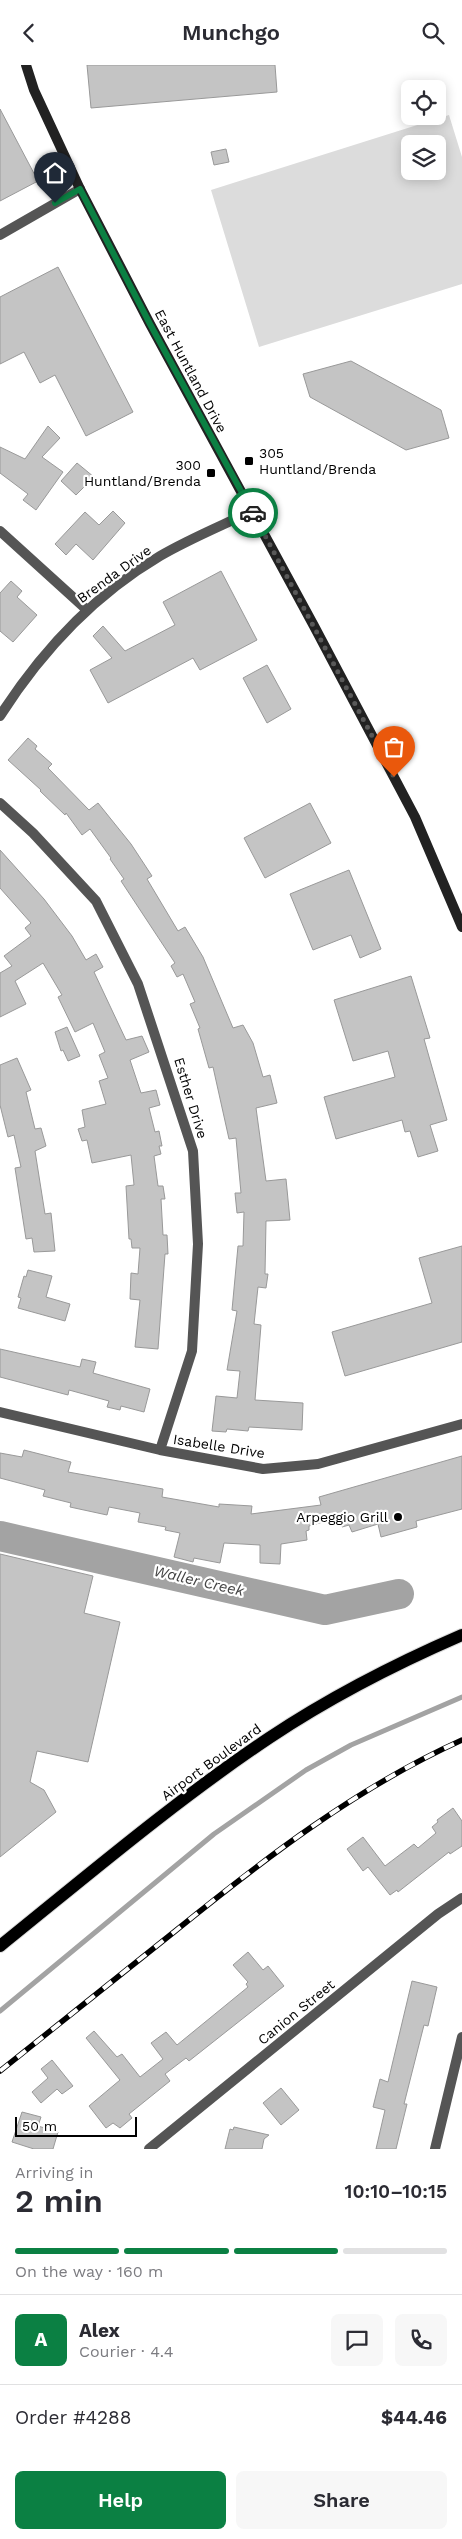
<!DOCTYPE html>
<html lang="en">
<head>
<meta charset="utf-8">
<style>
  :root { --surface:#fff; --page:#f7f7f7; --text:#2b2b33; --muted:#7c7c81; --line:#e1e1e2; --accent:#0b8043 }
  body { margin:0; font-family:"Work Sans",sans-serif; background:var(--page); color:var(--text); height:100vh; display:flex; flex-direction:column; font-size:19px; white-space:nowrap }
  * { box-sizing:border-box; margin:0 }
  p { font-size:16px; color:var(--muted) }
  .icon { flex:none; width:28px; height:28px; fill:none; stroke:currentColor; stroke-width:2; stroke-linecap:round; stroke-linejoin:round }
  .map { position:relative; height:2084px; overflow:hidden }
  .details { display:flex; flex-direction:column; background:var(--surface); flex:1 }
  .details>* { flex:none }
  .buttons { position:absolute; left:401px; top:15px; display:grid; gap:10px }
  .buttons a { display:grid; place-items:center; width:45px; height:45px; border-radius:8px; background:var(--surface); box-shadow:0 2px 12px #0003; font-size:25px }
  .scale { position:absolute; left:15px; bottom:12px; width:122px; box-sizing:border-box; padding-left:5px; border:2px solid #000; border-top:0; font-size:14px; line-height:18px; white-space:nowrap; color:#000; -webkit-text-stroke:4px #fff; paint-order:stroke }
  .pin { position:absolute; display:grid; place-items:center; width:42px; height:42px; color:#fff; margin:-51px -21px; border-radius:50% 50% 50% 0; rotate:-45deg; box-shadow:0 0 5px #0007 }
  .pin .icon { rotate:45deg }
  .courier { position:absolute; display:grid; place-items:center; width:50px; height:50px; margin:-25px; border:4px solid #0b8043; border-radius:50%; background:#fff; color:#222; box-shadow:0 1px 6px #0007 }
  .head em { font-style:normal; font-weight:600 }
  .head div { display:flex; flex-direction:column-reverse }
  .head { display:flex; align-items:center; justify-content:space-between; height:85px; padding:0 15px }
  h1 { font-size:32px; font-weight:600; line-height:38px }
  .bar { display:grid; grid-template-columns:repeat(4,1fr); gap:8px 5px; align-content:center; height:60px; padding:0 15px }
  .bar i { height:6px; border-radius:4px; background:var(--line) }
  .bar .on { background:var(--accent) }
  .bar p { grid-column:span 4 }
  .line { display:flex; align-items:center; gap:12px; padding:0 15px; border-top:1px solid var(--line) }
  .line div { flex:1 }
  .round { display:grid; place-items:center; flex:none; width:52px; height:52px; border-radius:8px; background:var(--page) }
  .action { display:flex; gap:10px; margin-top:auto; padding:10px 15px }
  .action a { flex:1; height:58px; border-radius:8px; background:var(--accent); color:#fff; font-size:20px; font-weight:600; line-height:58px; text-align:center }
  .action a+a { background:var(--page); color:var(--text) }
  header { display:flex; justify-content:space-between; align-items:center; height:65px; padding:0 15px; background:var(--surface); font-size:22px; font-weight:600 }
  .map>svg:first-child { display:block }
  .green { fill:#dcdcdc; fill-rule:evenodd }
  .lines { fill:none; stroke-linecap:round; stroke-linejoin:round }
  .stream { stroke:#a3a3a3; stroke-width:5 }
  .river { stroke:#a3a3a3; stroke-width:30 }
  .building { fill:#c4c4c4; stroke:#999 }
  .primary-casing { stroke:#dbdbdb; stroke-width:14 }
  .street { stroke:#555; stroke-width:10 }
  .secondary { stroke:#222; stroke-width:10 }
  .primary { stroke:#000; stroke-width:12 }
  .rail-casing { stroke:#000; stroke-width:5.5 }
  .rail { stroke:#fff; stroke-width:4; stroke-dasharray:11; stroke-linecap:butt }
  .done { stroke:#595959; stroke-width:5; stroke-dasharray:0 9 }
  .route { stroke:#0b8043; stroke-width:6 }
  .poi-dot { fill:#000; stroke:#fff; stroke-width:2 }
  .labels { text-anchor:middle; stroke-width:4.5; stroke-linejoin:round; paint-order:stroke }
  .street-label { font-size:14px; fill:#000; stroke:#fff }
  .poi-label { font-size:14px; fill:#000; stroke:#fff; text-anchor:end }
  .water-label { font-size:15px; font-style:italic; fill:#444; stroke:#fff }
</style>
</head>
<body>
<header><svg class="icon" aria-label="back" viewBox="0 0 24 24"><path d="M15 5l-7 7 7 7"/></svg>Munchgo<svg class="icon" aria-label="search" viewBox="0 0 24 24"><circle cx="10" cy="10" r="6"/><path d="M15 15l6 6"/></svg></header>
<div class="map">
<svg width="462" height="2084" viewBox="0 0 462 2084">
  <rect width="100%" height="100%" fill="#fff"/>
  <path class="green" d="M449,50L462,92V219L259,282L211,125ZM410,79H438V106H410Z"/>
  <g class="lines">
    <path class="stream" d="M0,1946L214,1769L306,1705L351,1680L462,1632"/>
    <path class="river" d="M0,1471L325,1545L399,1529"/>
  </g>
  <path class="building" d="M87,0H275L277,27L91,43Z
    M0,44L38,116L0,136Z
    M226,84L229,97L214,100L211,87Z
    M58,202L133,347L86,371L55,310L40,318L24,287L0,299V232Z
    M351,296L441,345L449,373L406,385L310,332L303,309Z
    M48,361L60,373L42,392L63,407L36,445L23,435L28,429L0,408V382L25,394Z
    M77,398L94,412L76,430L61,416Z
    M113,446L125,458L93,495L76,479L66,490L55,479L85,447L99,460Z
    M221,506L257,575L200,605L193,593L108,638L90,605L112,593L93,571L103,561L125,586L175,560L163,537Z
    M11,516L22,526L17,532L37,550L13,577L0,566V528Z
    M267,600L291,644L267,658L243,613Z
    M28,673L37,681L35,684L52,699L48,703L89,745L98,738L131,779L152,811L147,814L178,866L185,862L203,892L233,963L243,960L253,978L263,1012L270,1010L277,1038L256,1043L266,1116L286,1114L290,1155L266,1156L265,1209H268L266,1223L258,1222L254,1259L261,1260L255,1335L303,1338L302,1365L249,1362L248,1366L227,1364L226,1367L212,1366L216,1331L237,1333L240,1306L227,1305L237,1246L232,1245L238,1181H243L244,1147L237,1148L235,1128H241L236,1073L229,1074L213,1002L209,1003L198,964L200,963L190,939L195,937L183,909L177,912L171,901L175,898L121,816L124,814L110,794L111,793L90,764L82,770L66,748L65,750L40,726L41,725L8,695Z
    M310,738L331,778L265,813L244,773Z
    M0,785L44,834L72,871L86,895L96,889L103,902L94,907L126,975L142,971L149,987L130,995L141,1028L156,1025L160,1040L149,1043L155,1067L159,1066L162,1081H159L161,1089L154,1091L158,1121H163L165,1134H161L163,1170H167L168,1189H165L158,1284L135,1282L140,1235L130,1234L131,1208L138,1209L140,1183H132L131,1174H129L126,1121L134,1120L131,1090L92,1098L87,1075L82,1076L78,1064L85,1062L82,1045L106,1039L99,1016L108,1013L99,990L105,987L93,958L75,967L58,932L62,930L43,898L15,916L26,939L0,952V908L12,901L4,891L31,871L25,863L31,858L0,823Z
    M349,805L381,884L360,893L351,870L313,885L290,829Z
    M411,911L430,973L424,974L447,1055L430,1060L438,1086L418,1092L410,1066L405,1067L402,1055L336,1074L324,1032L395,1012L388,986L353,996L334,935Z
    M67,962L80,991L68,996L63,985L61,986L55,967Z
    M17,993L31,1025L26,1027L35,1064L41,1063L46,1081L35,1086L45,1149L51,1148L55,1186L34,1187L32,1173L26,1174L15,1103L21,1102L14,1070L8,1072L0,1040V1000Z
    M462,1181V1277L345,1311L332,1267L432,1238L419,1193Z
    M28,1205L52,1211L46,1232L70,1239L65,1256L18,1243L21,1233L18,1232L24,1211L26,1212Z
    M0,1284L80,1302L82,1294L96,1297L93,1308L150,1324L144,1347L121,1341L120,1345L107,1342L109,1336L69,1325L68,1330L0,1312Z
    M24,1385L71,1397L68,1407L163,1424L162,1432L219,1442V1439L252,1441L251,1449L321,1440L319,1432L462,1391V1444L416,1456L417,1462L381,1472L378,1459L352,1467L349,1460L342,1462L340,1452L309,1461V1465L306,1466L307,1475L281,1479L280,1499L260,1498V1480L224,1478L220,1498L194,1493L193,1497L174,1492L180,1468L165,1465L166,1462L138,1457L140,1448L109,1442L107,1450L70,1442L71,1438L43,1431L45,1425L0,1413V1388L22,1392Z
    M0,1489L93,1511L84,1548L120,1557L88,1697L37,1686L30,1717L44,1725L56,1747L0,1792Z
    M453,1743L462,1756V1781L450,1789L449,1787L398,1827L397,1825L390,1830L368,1802L363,1806L347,1784L363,1772L385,1801L414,1779L418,1783L436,1768L432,1762L438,1757L437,1755Z
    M248,1887L263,1905L268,1901L284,1921L189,1996L186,1993L165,2009L170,2016L129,2049L132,2053L120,2063L113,2058L106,2063L89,2041L120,2015L86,1973L94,1966L117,1992L122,1989L140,2012L163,1994L151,1978L166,1967L177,1980L248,1922L246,1919L248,1917L233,1900Z
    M412,1916L437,1922L428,1961L424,1960L404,2039H407L396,2084H376L385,2045L373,2042L380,2014L388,2017Z
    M52,1995L73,2021L62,2029L57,2024L41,2038L32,2027L48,2013L41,2004Z
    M281,2023L299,2045L281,2060L263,2038Z
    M22,2047L41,2052L38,2061L58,2067L53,2084H34L12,2077Z
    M234,2062L269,2070L264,2074L262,2084H225L230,2064L233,2065Z"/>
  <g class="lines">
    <defs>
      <path id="primary" d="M0,1881C88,1810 175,1736 269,1673C329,1633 395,1599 462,1570"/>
    </defs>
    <use href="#primary" class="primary-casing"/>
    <path class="street" d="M0,170L80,124
      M0,466L86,544
      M0,651C41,587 94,530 160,491C189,474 221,461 252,446
      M0,738L33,768L96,836L138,919L193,1086L198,1179L192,1286L160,1385
      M0,1347L160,1385L263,1404L318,1399L462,1359
      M149,2084L438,1849L462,1833
      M435,2084L462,1972"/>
    <path class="secondary" d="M26,0L34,25L80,124L150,259L314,561L415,752L462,862"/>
    <use href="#primary" class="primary"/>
    <defs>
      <path id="rail" d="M0,2006C58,1960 116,1913 174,1867C264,1794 356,1723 462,1675"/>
    </defs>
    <use href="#rail" class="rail-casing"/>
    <use href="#rail" class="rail"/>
  </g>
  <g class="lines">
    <path class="done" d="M253,448L394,712"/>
    <path class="route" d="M55,138L80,124L150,259L253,448"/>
  </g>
  <g class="poi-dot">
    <rect x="244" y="391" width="10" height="10" rx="2.5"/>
    <rect x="206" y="403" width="10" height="10" rx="2.5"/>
    <circle cx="398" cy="1452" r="5"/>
  </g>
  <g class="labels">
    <g class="street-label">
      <text transform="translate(191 306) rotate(62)" y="5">East Huntland Drive</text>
      <text transform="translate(114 509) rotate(-36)" y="5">Brenda Drive</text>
      <text transform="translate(191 1033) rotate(73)" y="5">Esther Drive</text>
      <text transform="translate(219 1381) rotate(9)" y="5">Isabelle Drive</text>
      <text transform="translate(211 1697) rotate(-36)" y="5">Airport Boulevard</text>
      <text transform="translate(296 1947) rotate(-39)" y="5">Canion Street</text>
    </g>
    <g class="poi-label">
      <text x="259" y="393" text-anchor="start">305<tspan x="259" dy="16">Huntland/Brenda</tspan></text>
      <text x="201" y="405">300<tspan x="201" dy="16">Huntland/Brenda</tspan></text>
      <text x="388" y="1457">Arpeggio Grill</text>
    </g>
    <g class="water-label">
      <text transform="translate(199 1516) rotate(13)" y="5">Waller Creek</text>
    </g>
  </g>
</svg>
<div class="buttons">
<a><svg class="icon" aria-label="locate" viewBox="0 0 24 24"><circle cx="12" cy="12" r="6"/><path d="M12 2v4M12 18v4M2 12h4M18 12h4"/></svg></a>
<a><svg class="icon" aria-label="layers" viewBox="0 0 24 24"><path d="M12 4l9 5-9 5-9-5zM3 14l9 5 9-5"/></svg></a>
</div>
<div class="scale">50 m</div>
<div class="pin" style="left:394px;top:712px;background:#ea580c"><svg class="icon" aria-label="bag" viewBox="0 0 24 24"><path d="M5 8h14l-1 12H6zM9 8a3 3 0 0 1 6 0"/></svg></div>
<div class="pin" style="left:55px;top:138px;background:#1f2937"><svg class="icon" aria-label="home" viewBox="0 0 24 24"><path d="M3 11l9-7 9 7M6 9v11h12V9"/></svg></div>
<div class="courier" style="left:253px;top:448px"><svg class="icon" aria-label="car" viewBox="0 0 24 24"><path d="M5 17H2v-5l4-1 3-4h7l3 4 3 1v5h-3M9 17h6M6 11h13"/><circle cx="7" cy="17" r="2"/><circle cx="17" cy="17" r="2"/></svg></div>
</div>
<section class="details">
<div class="head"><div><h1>2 min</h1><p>Arriving in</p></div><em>10:10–10:15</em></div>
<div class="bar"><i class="on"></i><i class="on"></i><i class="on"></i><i></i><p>On the way · 160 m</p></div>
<div class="line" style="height:90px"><b class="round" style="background:var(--accent);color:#fff">A</b><div><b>Alex</b><p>Courier · 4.4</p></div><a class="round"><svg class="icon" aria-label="chat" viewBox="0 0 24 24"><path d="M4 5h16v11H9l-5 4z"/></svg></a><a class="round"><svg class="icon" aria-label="phone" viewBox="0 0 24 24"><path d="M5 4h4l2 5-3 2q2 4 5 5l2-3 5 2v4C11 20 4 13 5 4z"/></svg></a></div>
<div class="line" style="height:65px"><div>Order #4288</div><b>$44.46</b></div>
<div class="action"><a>Help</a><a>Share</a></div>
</section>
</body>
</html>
